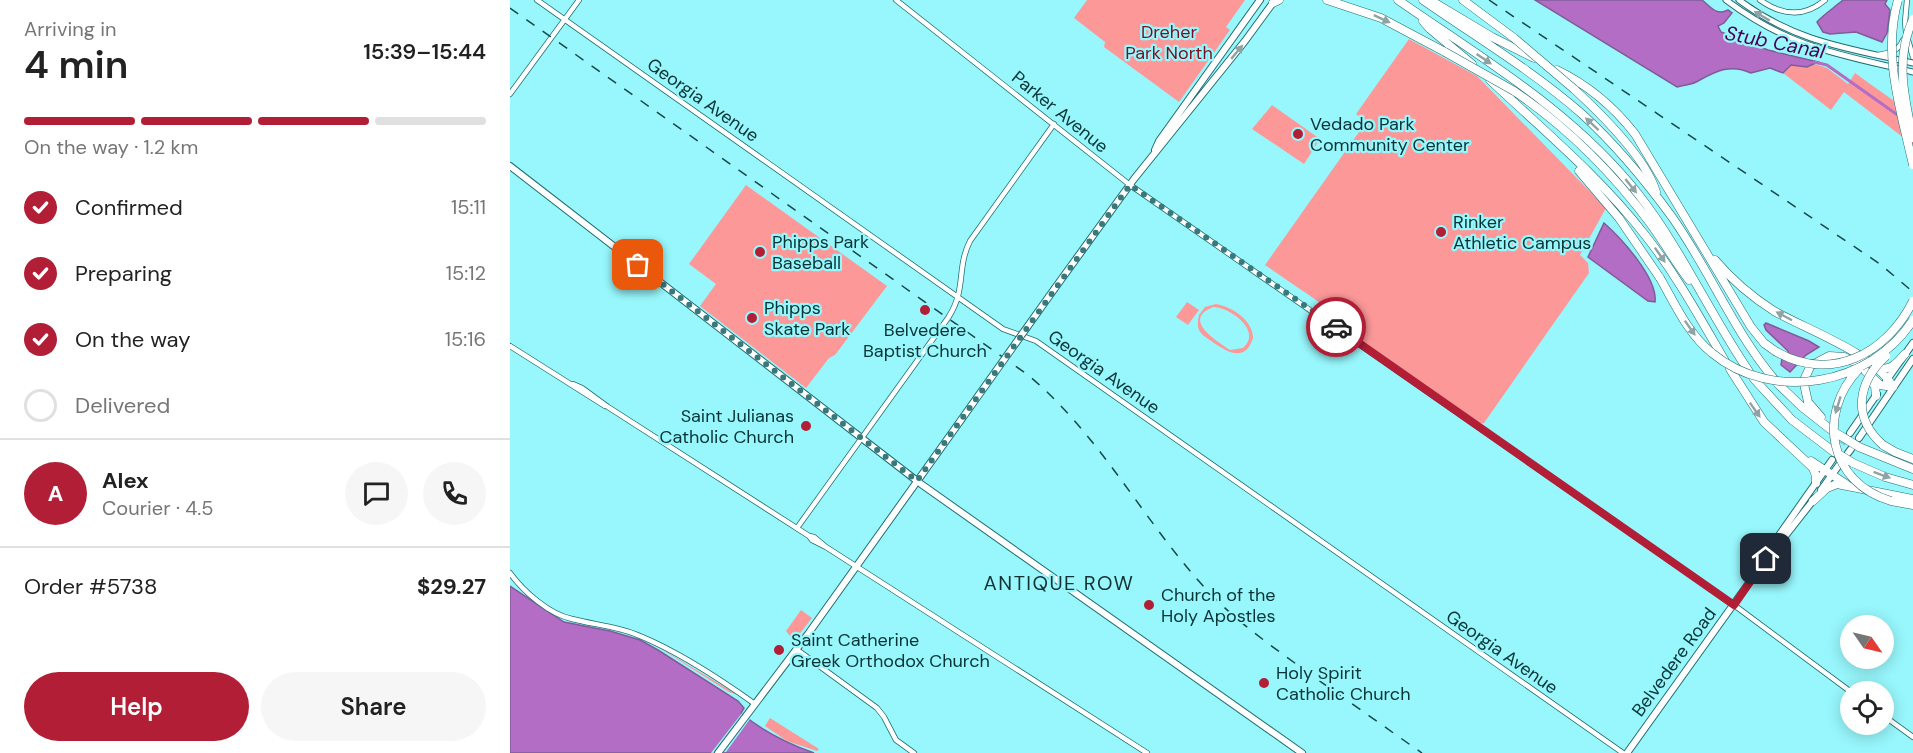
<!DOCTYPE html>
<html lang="en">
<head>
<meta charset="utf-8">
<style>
  :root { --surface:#fff; --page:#f6f6f6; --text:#222; --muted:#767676; --line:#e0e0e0; --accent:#b11e35 }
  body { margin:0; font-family:"DM Sans",sans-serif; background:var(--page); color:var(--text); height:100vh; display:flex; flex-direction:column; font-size:22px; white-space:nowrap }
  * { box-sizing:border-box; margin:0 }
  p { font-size:20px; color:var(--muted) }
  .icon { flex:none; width:33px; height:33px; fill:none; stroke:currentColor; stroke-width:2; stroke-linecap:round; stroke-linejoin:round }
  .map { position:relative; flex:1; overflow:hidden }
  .drawer { display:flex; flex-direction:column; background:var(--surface); width:510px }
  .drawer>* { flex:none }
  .needle { width:39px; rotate:124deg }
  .controls { position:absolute; left:1330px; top:615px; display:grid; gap:12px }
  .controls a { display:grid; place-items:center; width:54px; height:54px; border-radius:50%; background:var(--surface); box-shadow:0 3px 15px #0003; font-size:30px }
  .pin { position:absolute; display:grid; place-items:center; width:51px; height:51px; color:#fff; margin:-26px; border-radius:12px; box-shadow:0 3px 9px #0006 }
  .courier { position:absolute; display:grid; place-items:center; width:60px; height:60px; margin:-30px; border:4px solid #b11e35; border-radius:50%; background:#fff; color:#222; box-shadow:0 2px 8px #0007 }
  .summary em { font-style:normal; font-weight:600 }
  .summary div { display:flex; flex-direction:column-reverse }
  .summary { display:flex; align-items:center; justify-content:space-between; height:102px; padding:0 24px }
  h1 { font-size:39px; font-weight:600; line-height:45px }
  .bar { display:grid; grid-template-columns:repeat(4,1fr); gap:9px 6px; align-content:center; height:72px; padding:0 24px }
  .bar i { height:8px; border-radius:4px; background:var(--line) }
  .bar .current { background:var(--accent) }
  .bar p { grid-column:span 4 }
  .line { display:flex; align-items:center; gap:15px; padding:0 24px; border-top:2px solid var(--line) }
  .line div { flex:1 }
  .round { display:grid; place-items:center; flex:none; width:63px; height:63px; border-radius:32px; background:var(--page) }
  ol { padding:0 24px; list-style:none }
  li { display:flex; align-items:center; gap:18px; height:66px }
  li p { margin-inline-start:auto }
  li .icon { padding:6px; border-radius:50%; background:var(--accent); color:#fff; stroke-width:4 }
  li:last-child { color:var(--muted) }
  li i { width:33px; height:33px; border:3px solid var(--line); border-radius:50% }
  .button { display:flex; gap:12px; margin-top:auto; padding:12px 24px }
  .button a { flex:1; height:69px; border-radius:36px; background:var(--accent); color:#fff; font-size:24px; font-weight:600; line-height:69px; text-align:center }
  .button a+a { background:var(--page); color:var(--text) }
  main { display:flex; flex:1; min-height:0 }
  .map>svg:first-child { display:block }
  .green { fill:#fd9899; fill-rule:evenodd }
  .water { fill:#b36dc4; stroke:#7f5c99; stroke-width:1.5 }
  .pier { fill:#97f7fc }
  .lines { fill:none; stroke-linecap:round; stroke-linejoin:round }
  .canal { stroke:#b36dc4; stroke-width:3 }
  .primary-tunnel { stroke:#7ad0d4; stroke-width:6; stroke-dasharray:6 3; stroke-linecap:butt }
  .tertiary-casing { stroke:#216e72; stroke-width:6 }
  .secondary-casing { stroke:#216e72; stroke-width:7 }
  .primary-casing { stroke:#216e72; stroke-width:8 }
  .motorway-casing { stroke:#216e72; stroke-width:9 }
  .tertiary { stroke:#fff; stroke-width:4.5 }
  .secondary { stroke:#fff; stroke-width:5 }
  .primary { stroke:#fff; stroke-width:6 }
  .motorway { stroke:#fff; stroke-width:8 }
  .rail { stroke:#164749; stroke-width:1.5; stroke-dasharray:10 10; stroke-linecap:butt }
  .primary-bridge-casing { stroke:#216e72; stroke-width:8; stroke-linecap:butt }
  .motorway-bridge-casing { stroke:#216e72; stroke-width:9; stroke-linecap:butt }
  .primary-bridge { stroke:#fff; stroke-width:6 }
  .motorway-bridge { stroke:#fff; stroke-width:8 }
  .oneway { fill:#8fa3a4 }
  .done { stroke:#39787b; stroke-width:6; stroke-dasharray:0 10.8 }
  .route { stroke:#b11e35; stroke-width:8 }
  .poi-dot { fill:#b11e35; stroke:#97f7fc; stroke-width:2 }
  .labels { text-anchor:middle; stroke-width:4.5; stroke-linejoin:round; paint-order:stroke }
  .park-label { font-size:18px; fill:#7b0f21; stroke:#97f7fc }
  .street-label { font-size:18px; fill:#073335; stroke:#97f7fc }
  .poi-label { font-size:18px; fill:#073335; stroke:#97f7fc; text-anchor:start }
  .water-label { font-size:20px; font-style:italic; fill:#480156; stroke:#97f7fc }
  .neighbourhood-label { font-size:20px; letter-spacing:1.5px; fill:#123133; stroke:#97f7fc }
</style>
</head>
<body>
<main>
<section class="drawer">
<div class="summary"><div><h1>4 min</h1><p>Arriving in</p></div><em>15:39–15:44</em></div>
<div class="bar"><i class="current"></i><i class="current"></i><i class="current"></i><i></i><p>On the way · 1.2 km</p></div>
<ol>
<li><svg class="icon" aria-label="check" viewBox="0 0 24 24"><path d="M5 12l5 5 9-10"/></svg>Confirmed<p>15:11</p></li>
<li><svg class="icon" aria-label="check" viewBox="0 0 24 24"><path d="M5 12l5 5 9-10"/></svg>Preparing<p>15:12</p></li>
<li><svg class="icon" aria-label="check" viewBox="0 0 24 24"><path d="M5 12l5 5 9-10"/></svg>On the way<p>15:16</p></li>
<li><i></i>Delivered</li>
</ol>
<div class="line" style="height:108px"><b class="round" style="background:var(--accent);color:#fff">A</b><div><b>Alex</b><p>Courier · 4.5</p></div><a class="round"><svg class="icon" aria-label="chat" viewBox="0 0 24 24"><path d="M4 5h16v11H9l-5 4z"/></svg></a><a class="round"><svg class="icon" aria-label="phone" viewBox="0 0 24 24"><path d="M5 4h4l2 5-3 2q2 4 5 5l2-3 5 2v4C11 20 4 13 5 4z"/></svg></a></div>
<div class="line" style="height:78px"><div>Order #5738</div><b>$29.27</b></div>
<div class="button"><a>Help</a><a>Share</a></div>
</section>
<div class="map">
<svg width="1403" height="753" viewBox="0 0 1403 753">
  <rect width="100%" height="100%" fill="#97f7fc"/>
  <path class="green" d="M577,0H735L716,27L720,30L669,102L594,47L595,42L564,18Z
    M899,39L967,76L1096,208L1070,255L1078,263L1079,273L974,423H970L805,308L809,302L755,265L856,122L846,114Z
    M1305,64L1317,68L1338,84L1345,73C1365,88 1384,100 1403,115V145L1334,92L1321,110L1273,73L1281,65L1297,67Z
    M762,105L810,139L794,164L742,129Z
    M236,185L377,286L325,355L319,358L296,388L190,306L206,284L179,264Z
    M677,302L689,310L678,325L666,317Z
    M706,304C723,307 743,321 743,338C735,362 719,353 704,343C699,339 692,336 689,330C687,325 688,320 689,315L695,307ZM703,307C720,307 753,331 733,348L720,350C707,341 671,320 703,307Z
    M291,610L302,618L284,641L276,631Z
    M140,642L228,695L219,692Z
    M260,718L309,749L307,751L277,741L255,726Z"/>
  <path class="water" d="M1025,0H1192C1201,7 1206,16 1218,10L1222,13L1214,23L1208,26L1211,32L1258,50L1308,62L1297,67L1281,65L1273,73L1260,68L1241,73C1219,63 1205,72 1186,82C1180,85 1173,85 1167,87Z
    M1333,0H1377L1375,4L1380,10L1377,33L1372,42L1346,32L1320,34L1313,32L1307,22C1313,15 1325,7 1333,0Z
    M1094,223C1111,238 1148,278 1145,302L1138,301L1078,257Z
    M1256,323L1299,341L1309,347L1296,355L1280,372L1271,365L1272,358L1278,354V351L1256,330L1254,325Z
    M0,586L54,622L100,631L130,640L148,650L228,701L234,708L231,713C251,730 279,744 304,753H0Z"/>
  <path class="pier" d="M232,713L240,719L216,752L201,753Z"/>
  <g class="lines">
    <path class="canal" d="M1304,62L1317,65L1389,116"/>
    <path class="primary-tunnel" d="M1332,444L1340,433"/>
    <defs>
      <path id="tertiary" d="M27,0L493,329L526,341L1113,753
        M386,0L620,185L1224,605L1341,692
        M1250,0C1271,15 1294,18 1315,0
        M1396,32L1395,22L1397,0
        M1398,40L1403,57
        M1368,55C1379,53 1389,51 1393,40
        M0,94L69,0
        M0,346L95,406
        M63,384L72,388L98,407L299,536L302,540L316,547L637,753
        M287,528L438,318C457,289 446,269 460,241L544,124
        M299,536L304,537L316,547
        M0,573C14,592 39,614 62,619C85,625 108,626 130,636C169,652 210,679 245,704
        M286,649L367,708L374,717L386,740L404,753
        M1374,716L1403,737"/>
      <path id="secondary" d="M1216,0C1280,48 1328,54 1403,72
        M1229,0C1285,42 1337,48 1403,63"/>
      <path id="primary" d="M645,150L649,141L750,0
        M0,166L411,484L792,753
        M545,288L624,179L735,41L765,0
        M1376,381L1403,343
        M1340,433L1367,394
        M1349,438L1403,359
        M1338,453L1341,449
        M1311,490L1329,465
        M1261,554L1305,498
        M208,753L298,634L451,420
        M1117,753L1256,559L1265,541L1322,460"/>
      <path id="motorway" d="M817,0L871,18L935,52
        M888,0C973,59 1064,112 1129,195C1172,250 1200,315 1240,373
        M913,0C966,37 1023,71 1072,114C1106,145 1135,180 1162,217C1199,269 1223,330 1264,379
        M920,0L982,37L1024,58
        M953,0L1004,38
        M763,3L769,0
        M913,21L920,29L962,64
        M1047,70C1078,85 1104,107 1125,134L1241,327L1254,343L1265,351
        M980,80C1033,130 1090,177 1135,235C1166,274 1190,318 1215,361
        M1064,89C1090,113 1136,158 1146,192
        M1004,91C1057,127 1102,172 1140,223C1154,242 1165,262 1179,280
        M1069,171L1109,218L1150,278
        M1205,260C1222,280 1242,297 1264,311C1297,330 1366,354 1383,387
        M1304,364L1319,356L1334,357L1347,363L1370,385L1383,387
        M1367,368C1381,371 1386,364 1395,354
        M1220,369L1254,422L1303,468L1306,476V483
        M1244,379L1282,420L1324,452
        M1294,380L1300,367
        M1361,381L1365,386L1366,396
        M1268,384L1292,407L1320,429
        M1294,384L1298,402L1311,417
        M1373,445L1385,452L1403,459
        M1349,447L1403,469
        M1301,461L1336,484
        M1343,463L1375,477L1403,485
        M1303,501L1317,488L1327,484L1403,499
        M1381,501L1403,505"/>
    </defs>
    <use href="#tertiary" class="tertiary-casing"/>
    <use href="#secondary" class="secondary-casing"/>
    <use href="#primary" class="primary-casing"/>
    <use href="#motorway" class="motorway-casing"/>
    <use href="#tertiary" class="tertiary"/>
    <use href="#secondary" class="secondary"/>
    <use href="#primary" class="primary"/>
    <use href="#motorway" class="motorway"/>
    <path class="rail" d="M979,0L1370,264L1403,292
      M0,8L518,375C590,435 632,519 695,588C727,623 766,649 804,677C840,702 876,728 912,753"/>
    <defs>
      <path id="primary-bridge" d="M451,420L545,288"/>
      <path id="motorway-bridge" d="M1388,0C1372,55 1391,111 1403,165
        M1403,19C1385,59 1394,97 1403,138
        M1004,38L1064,89
        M935,52L1004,91
        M1150,278C1165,304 1178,334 1202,353C1262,403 1361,386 1403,320
        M1265,351C1320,383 1376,355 1403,301
        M1349,369C1306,414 1319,483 1381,501
        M1326,433L1349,447
        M1373,445C1341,417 1348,382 1376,356
        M1330,455L1343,463"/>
    </defs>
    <use href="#primary-bridge" class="primary-bridge-casing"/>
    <use href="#motorway-bridge" class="motorway-bridge-casing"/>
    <use href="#primary-bridge" class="primary-bridge"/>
    <use href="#motorway-bridge" class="motorway-bridge"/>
  </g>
  <defs><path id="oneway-solid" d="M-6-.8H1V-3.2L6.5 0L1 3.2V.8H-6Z" transform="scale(1.5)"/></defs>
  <g class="oneway">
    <use href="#oneway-solid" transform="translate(1252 16) rotate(-149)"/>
    <use href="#oneway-solid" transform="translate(872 19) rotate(25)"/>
    <use href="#oneway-solid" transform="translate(727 52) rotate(-50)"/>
    <use href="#oneway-solid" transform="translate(974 59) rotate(34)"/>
    <use href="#oneway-solid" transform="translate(1082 124) rotate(-137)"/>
    <use href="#oneway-solid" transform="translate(1121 186) rotate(51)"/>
    <use href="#oneway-solid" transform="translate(1150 255) rotate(55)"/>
    <use href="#oneway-solid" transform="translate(1274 316) rotate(-152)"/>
    <use href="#oneway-solid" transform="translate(1180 328) rotate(55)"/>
    <use href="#oneway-solid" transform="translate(1328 405) rotate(107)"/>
    <use href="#oneway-solid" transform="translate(1245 410) rotate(55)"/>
    <use href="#oneway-solid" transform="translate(1372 475) rotate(20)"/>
  </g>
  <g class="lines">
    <path class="done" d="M128,265L407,481L620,185L826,327"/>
    <path class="route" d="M826,327L1224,605L1256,559"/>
  </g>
  <g class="poi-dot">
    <circle cx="788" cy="134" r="6"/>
    <circle cx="931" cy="232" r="6"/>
    <circle cx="250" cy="252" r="6"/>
    <circle cx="415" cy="310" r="6"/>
    <circle cx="242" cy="318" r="6"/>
    <circle cx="296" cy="426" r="6"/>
    <circle cx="639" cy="605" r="6"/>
    <circle cx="269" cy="650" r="6"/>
    <circle cx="754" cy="683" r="6"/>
  </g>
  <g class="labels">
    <g class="park-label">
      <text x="659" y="38">Dreher<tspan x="659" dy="21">Park North</tspan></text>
    </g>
    <g class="street-label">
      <text transform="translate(193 100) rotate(35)" y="6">Georgia Avenue</text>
      <text transform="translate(550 112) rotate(39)" y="6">Parker Avenue</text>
      <text transform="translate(594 372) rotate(35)" y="6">Georgia Avenue</text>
      <text transform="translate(992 652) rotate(35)" y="6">Georgia Avenue</text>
      <text transform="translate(1164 662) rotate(-54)" y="6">Belvedere Road</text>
    </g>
    <g class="poi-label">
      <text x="800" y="130">Vedado Park<tspan x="800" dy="21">Community Center</tspan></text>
      <text x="943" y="228">Rinker<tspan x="943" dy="21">Athletic Campus</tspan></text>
      <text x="262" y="248">Phipps Park<tspan x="262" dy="21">Baseball</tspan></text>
      <text x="254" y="314">Phipps<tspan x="254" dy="21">Skate Park</tspan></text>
      <text x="415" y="336" text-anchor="middle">Belvedere<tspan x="415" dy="21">Baptist Church</tspan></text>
      <text x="284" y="422" text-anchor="end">Saint Julianas<tspan x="284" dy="21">Catholic Church</tspan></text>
      <text x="651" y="601">Church of the<tspan x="651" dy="21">Holy Apostles</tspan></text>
      <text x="281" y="646">Saint Catherine<tspan x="281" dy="21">Greek Orthodox Church</tspan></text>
      <text x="766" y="679">Holy Spirit<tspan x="766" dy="21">Catholic Church</tspan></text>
    </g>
    <g class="water-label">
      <text transform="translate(1265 42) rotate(11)" y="7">Stub Canal</text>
    </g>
    <g class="neighbourhood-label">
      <text x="549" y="590">ANTIQUE ROW</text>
    </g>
  </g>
</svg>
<div class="controls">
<a><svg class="needle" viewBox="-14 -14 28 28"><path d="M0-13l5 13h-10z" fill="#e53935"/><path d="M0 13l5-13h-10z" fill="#767676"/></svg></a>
<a><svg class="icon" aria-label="locate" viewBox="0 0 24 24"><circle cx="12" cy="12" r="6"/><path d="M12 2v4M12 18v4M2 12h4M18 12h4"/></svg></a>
</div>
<div class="pin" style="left:128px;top:265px;background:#ea580c"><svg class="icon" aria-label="bag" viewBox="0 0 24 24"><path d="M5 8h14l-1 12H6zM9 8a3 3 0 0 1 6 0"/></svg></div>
<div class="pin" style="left:1256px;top:559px;background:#1f2937"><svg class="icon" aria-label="home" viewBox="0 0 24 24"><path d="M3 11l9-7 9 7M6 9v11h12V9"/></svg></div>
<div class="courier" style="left:826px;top:327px"><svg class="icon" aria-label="car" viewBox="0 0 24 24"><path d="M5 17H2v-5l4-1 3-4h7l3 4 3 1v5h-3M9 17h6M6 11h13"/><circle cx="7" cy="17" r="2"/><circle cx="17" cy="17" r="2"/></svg></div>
</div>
</main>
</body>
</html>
